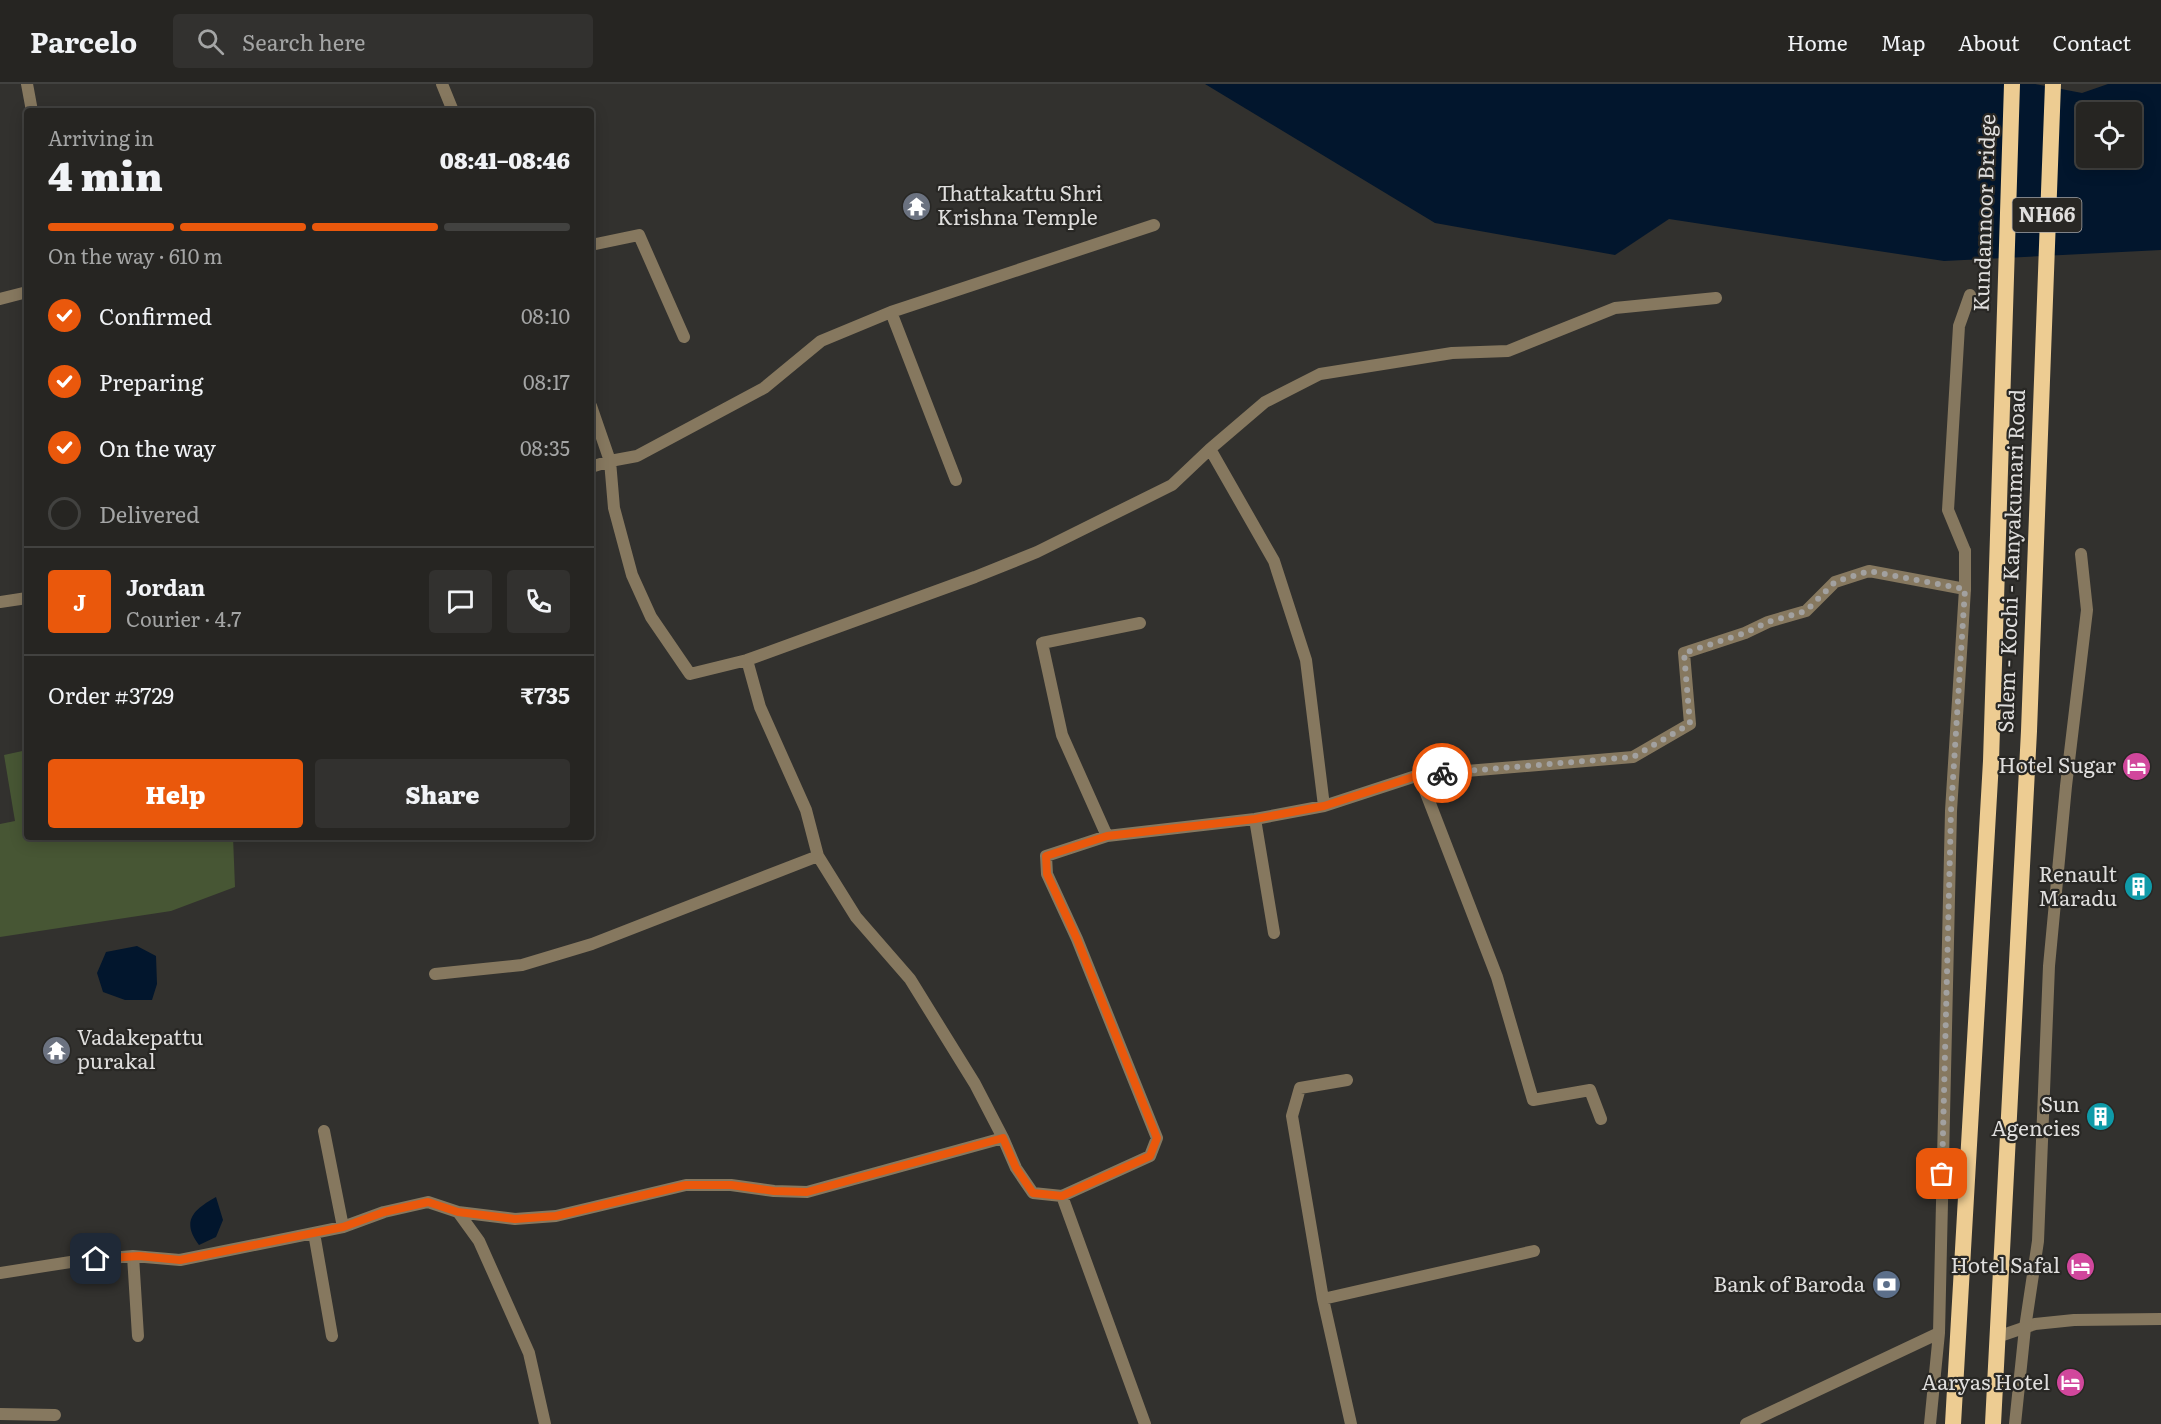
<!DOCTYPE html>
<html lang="en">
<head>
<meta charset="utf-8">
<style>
  :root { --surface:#262522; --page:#32312f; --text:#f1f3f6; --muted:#a4a5a5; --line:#424240; --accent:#ea580c }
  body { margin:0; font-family:Literata,serif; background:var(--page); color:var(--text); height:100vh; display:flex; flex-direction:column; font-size:22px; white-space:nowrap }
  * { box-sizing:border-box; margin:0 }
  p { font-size:20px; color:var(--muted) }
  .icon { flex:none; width:33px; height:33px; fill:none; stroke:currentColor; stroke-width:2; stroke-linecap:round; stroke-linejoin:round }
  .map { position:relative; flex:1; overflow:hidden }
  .side { position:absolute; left:24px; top:24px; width:570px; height:732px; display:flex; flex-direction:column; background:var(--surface); border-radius:6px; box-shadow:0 3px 15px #0003,0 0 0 2px var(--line) }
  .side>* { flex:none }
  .buttons { position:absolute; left:2076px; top:18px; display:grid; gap:12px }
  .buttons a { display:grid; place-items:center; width:66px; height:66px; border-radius:6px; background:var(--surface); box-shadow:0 3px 15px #0003,0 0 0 2px var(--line); font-size:30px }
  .pin { position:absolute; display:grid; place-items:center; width:51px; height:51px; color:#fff; margin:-26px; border-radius:12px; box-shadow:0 3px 9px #0006 }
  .courier { position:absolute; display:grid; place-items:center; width:60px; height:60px; margin:-30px; border:4px solid #ea580c; border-radius:50%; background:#fff; color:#222; box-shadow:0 2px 8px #0007 }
  .overview em { font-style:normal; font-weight:800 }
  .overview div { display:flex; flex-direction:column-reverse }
  .overview { display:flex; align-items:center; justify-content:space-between; height:102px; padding:0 24px }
  h1 { font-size:39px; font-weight:800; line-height:45px }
  .bar { display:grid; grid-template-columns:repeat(4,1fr); gap:9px 6px; align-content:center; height:72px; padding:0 24px }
  .bar i { height:8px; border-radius:4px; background:var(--line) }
  .bar .selected { background:var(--accent) }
  .bar p { grid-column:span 4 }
  .line { display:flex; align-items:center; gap:15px; padding:0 24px; border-top:2px solid var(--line) }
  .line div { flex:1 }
  .round { display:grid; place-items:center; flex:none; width:63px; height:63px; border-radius:6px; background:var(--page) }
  ol { padding:0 24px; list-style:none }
  li { display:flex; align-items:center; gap:18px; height:66px }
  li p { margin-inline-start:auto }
  li .icon { padding:6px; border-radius:50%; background:var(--accent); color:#fff; stroke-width:4 }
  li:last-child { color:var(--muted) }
  li i { width:33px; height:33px; border:3px solid var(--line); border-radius:50% }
  .button { display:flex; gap:12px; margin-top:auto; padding:12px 24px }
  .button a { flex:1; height:69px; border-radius:6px; background:var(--accent); color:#fff; font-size:24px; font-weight:800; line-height:69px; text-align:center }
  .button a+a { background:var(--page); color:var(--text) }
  header { display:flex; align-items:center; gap:36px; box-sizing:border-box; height:84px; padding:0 30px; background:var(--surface); border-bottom:2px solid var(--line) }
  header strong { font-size:28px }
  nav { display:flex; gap:33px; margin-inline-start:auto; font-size:21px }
  .search { width:420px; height:54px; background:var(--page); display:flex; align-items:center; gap:15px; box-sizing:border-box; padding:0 21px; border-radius:6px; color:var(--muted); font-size:22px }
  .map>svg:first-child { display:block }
  .green { fill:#475634 }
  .water { fill:#02162d; fill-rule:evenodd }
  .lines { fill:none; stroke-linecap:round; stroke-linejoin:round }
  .minor { stroke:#86785f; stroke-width:12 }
  .tertiary { stroke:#86785f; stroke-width:12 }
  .trunk { stroke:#edcc92; stroke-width:16 }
  .done { stroke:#a2a1a0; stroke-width:6; stroke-dasharray:0 10.8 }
  .route { stroke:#ea580c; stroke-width:8 }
  .labels { text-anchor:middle; stroke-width:4.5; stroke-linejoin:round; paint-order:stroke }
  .shield { fill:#282724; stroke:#a8a7a6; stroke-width:1.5 }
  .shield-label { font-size:20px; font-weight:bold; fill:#dfdedd }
  .poi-label { font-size:21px; fill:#dfdedd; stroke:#282724; text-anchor:end }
  .street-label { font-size:21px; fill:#dfdedd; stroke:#282724 }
</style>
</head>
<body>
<header>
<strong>Parcelo</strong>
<div class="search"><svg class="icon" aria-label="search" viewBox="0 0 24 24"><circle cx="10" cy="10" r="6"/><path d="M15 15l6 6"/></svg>Search here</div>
<nav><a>Home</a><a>Map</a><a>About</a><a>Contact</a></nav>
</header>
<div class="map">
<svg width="2161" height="1340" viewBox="0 0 2161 1340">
  <rect width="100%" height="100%" fill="#32312e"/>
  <path class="green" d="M27,666V753H233L235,803L171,827L0,853V740L15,737L4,671Z"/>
  <path class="water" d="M1205,0H2035L2082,9L2108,0H2161V166L1944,177L1669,135L1615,171L1435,139ZM2086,28H2132V74H2086Z
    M137,862L156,872L157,900L152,916H125L103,908L97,889L106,868Z
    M216,1113L223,1136L216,1153L199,1161C180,1136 195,1125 216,1113Z"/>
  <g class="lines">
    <path class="minor" d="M27,0L32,27
      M442,0L453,27
      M591,161L639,151L684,253
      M0,215L27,208
      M891,228L956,396
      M591,322L610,377L614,424L632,491L651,533L690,590L747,576L760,623L806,726L818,772L856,833L910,895L975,1000L1003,1054L1016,1084L1033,1109L1062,1112
      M1210,365L1274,477L1306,576L1324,722
      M591,383L610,377L637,372L764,304L821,257L891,228L1154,141
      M1965,467L1948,426L1959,242L1970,211
      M0,518L27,514
      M747,576L975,493L1037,468L1172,401L1210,365L1265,318L1320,290L1452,269L1508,267L1615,224L1716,214
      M1419,691L1497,893L1533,1016L1590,1006L1601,1035
      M1255,735L1274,849
      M1107,752L1062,651L1042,559L1140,539
      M435,890L522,881L592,860L818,772
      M1347,996L1300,1004L1292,1032L1323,1215L1351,1340
      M324,1047L343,1143
      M458,1128L479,1157L529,1269L545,1340
      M314,1149L332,1252
      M133,1172L138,1252
      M0,1189L77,1177L133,1172L180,1176L343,1143L384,1128L428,1118L458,1128L515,1135L556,1132L686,1101H731L774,1107L807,1108L1003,1054
      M1323,1215L1534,1167
      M1997,1253L2035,1240L2074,1236L2161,1235
      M0,1330L55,1331
      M1145,1340L1062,1112L1150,1072L1157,1054L1077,855L1047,790L1046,772L1107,752L1255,735L1324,722L1419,691L1633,673L1690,640L1684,569L1745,549L1768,538L1806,527L1835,498L1869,487L1965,505"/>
    <path class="tertiary" d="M1746,1340L1939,1249
      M1930,1340L1939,1249L1951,727L1965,505V467
      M2015,1340L2025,1244L2038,1157L2049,882L2066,702L2087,526L2081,470"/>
    <path class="trunk" d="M1953,1340L1991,677L2012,0
      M1993,1340L2029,647L2053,0"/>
  </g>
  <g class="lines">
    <path class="done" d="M1442,689L1633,673L1690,640L1684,569L1745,549L1768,538L1806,527L1835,498L1869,487L1965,505L1951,727L1942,1090"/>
    <path class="route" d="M96,1175L139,1172L180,1176L343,1143L384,1128L428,1118L458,1128L515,1135L556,1132L686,1101H731L774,1107L807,1108L1003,1054L1016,1084L1033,1109L1062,1112L1150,1072L1157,1054L1077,855L1047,790L1046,772L1107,752L1255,735L1324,722L1419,691L1442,689"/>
  </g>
  <defs>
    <symbol id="temple-disc" viewBox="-11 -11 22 22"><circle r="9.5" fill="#6b7280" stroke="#282724"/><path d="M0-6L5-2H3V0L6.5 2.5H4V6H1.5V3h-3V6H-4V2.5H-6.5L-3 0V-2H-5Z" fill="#fff"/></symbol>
    <symbol id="hotel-disc" viewBox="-11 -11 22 22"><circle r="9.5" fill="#d1479c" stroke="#282724"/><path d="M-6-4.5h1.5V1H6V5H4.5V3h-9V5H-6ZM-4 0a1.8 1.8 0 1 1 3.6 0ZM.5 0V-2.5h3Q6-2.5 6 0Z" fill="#fff"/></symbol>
    <symbol id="building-disc" viewBox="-11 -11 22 22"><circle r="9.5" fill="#0f9aa8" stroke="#282724"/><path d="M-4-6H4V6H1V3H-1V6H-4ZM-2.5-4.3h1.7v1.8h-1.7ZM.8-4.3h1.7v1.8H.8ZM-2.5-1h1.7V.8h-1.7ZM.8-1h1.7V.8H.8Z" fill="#fff"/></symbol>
    <symbol id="bank-disc" viewBox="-11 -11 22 22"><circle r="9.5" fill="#5c6f8a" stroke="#282724"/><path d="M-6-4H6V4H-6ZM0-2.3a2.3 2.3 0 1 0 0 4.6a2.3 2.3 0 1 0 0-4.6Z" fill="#fff"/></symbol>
  </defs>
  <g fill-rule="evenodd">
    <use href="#temple-disc" x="900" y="106" width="33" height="33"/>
    <use href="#hotel-disc" x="2120" y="666" width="33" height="33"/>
    <use href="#building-disc" x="2122" y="786" width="33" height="33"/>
    <use href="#temple-disc" x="40" y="950" width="33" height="33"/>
    <use href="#building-disc" x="2084" y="1016" width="33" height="33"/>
    <use href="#hotel-disc" x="2064" y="1166" width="33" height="33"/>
    <use href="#bank-disc" x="1870" y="1184" width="33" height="33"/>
    <use href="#hotel-disc" x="2054" y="1282" width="33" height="33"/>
  </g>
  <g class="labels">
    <rect class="shield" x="2012.5" y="114" width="69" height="34" rx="4.5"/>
    <g class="shield-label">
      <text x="2047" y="138">NH66</text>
    </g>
    <g class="poi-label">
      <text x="937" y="117" text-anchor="start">Thattakattu Shri<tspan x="937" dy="24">Krishna Temple</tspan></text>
      <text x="2116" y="689">Hotel Sugar</text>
      <text x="2117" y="798">Renault<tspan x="2117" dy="24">Maradu</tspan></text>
      <text x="77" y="961" text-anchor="start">Vadakepattu<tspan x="77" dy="24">purakal</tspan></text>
      <text x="2080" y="1028">Sun<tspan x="2080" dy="24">Agencies</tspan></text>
      <text x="2060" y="1189">Hotel Safal</text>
      <text x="1865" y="1208">Bank of Baroda</text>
      <text x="2050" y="1306">Aaryas Hotel</text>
    </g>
    <g class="street-label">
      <text transform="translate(1985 129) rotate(-88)" y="7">Kundannoor Bridge</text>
      <text transform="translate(2012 477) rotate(-88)" y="7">Salem - Kochi - Kanyakumari Road</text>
    </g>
  </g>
</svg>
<div class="buttons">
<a><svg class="icon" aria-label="locate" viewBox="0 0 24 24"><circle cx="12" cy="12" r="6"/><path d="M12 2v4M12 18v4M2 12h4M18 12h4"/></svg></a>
</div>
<div class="pin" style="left:1942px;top:1090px;background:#ea580c"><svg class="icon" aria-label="bag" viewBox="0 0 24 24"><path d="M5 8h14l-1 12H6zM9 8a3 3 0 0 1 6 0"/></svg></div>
<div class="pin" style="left:96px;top:1175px;background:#1f2937"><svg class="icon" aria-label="home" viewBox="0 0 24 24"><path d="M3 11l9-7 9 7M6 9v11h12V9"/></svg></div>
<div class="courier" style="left:1442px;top:689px"><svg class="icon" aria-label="bike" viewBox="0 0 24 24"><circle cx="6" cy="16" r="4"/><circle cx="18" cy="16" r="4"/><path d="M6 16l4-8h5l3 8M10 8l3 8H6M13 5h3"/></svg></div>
<section class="side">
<div class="overview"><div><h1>4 min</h1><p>Arriving in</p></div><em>08:41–08:46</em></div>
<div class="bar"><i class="selected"></i><i class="selected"></i><i class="selected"></i><i></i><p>On the way · 610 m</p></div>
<ol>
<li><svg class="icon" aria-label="check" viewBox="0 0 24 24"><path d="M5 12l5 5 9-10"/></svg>Confirmed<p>08:10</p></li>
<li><svg class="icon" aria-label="check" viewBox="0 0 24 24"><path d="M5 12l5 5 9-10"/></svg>Preparing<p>08:17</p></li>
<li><svg class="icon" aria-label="check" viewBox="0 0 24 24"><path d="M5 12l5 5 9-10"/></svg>On the way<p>08:35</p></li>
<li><i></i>Delivered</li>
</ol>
<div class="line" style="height:108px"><b class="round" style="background:var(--accent);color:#fff">J</b><div><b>Jordan</b><p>Courier · 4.7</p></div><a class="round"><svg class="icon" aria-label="chat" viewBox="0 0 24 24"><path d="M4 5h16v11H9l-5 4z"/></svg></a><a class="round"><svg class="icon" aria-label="phone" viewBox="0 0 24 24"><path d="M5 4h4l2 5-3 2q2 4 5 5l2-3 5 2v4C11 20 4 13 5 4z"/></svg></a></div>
<div class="line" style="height:78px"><div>Order #3729</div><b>₹735</b></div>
<div class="button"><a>Help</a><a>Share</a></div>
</section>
</div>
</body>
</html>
